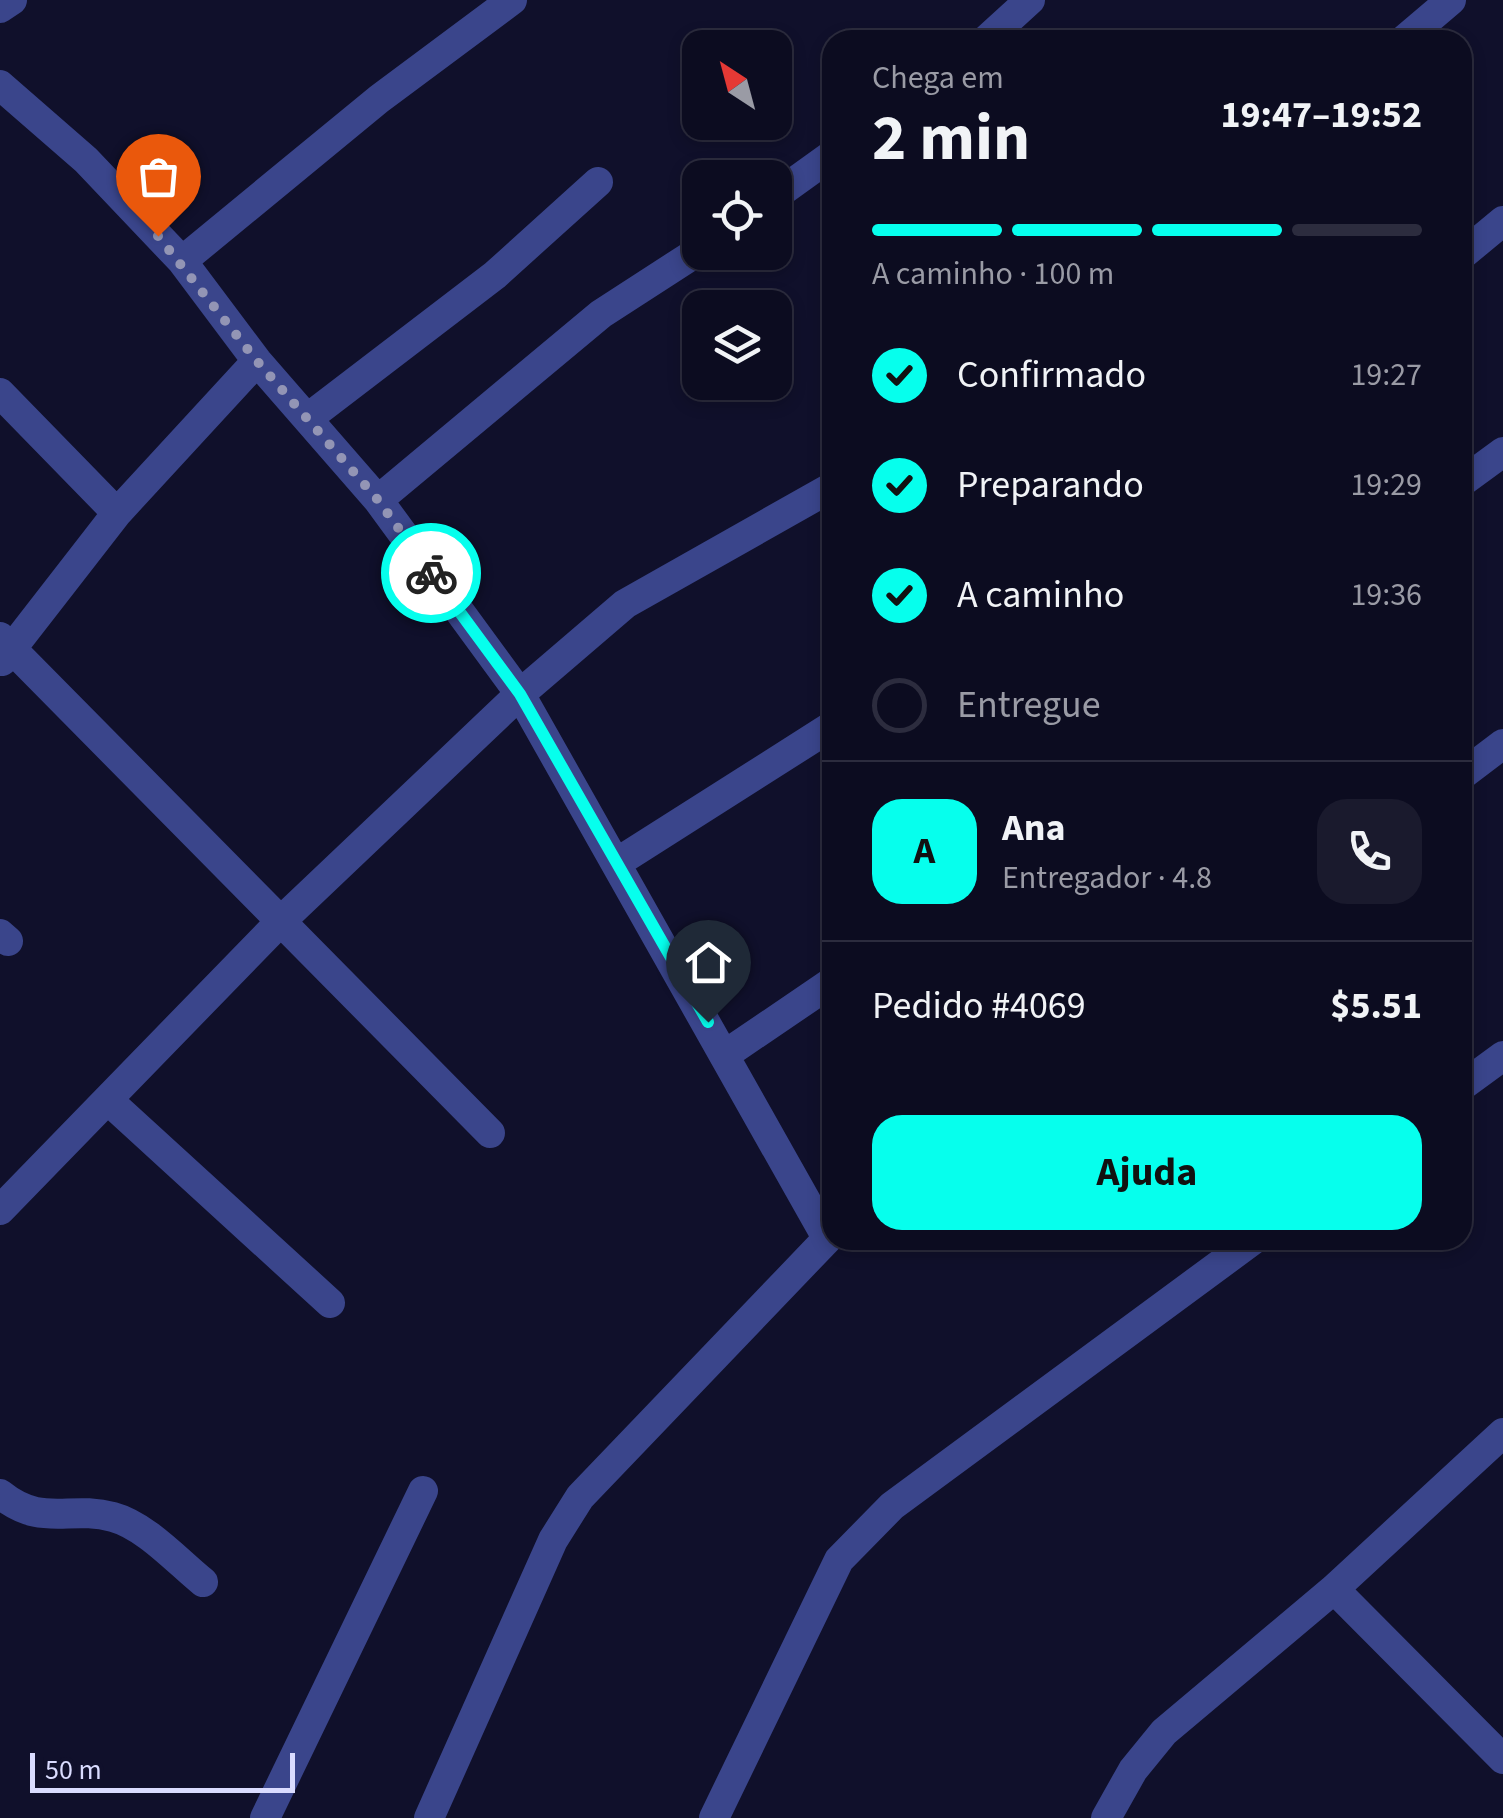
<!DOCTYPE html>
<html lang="pt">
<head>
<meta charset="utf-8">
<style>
  :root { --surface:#0c0c20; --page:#1a1a2d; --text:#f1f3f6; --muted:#9a9ba5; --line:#2c2c3e; --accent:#06ffed }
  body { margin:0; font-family:"Source Sans 3",sans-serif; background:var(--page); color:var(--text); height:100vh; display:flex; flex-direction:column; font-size:38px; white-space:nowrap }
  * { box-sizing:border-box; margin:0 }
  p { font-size:32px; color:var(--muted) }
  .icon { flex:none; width:55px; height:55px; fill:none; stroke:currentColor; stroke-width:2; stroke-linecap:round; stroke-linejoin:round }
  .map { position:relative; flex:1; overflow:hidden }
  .panel { position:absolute; left:822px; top:30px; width:650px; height:1220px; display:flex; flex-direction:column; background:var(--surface); border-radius:30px; box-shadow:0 5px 15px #0003,0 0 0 2px var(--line) }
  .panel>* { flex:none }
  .needle { width:65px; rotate:324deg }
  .tools { position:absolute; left:682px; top:30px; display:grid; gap:20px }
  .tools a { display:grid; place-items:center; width:110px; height:110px; border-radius:20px; background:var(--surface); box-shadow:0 5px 15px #0003,0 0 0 2px var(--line); font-size:50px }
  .scale { position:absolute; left:30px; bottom:25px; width:265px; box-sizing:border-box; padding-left:10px; border:5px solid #dadcff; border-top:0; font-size:28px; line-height:35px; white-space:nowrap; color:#dadcff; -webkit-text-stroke:8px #10102b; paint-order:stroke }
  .pin { position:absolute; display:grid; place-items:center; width:85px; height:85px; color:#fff; margin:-102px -42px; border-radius:50% 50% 50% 0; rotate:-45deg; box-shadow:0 0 10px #0007 }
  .pin .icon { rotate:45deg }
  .courier { position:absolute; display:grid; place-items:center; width:100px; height:100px; margin:-50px; border:8px solid #06ffed; border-radius:50%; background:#fff; color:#222; box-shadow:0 2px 12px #0007 }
  .summary em { font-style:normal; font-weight:700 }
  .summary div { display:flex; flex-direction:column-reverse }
  .summary { display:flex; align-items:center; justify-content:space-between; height:170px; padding:0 50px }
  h1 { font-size:65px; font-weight:700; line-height:75px }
  .bar { display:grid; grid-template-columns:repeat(4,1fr); gap:15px 10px; align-content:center; height:120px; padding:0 50px }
  .bar i { height:12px; border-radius:8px; background:var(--line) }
  .bar .active { background:var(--accent) }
  .bar p { grid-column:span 4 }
  .line { display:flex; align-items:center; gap:25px; padding:0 50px; border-top:2px solid var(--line) }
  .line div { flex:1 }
  .round { display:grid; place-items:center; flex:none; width:105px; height:105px; border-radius:30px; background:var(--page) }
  ol { padding:0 50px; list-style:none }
  li { display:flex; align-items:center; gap:30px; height:110px }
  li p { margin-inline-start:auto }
  li .icon { padding:10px; border-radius:50%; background:var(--accent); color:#111; stroke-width:4 }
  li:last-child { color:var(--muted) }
  li i { width:55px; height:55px; border:5px solid var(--line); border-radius:50% }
  .button { display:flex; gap:20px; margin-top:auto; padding:20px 50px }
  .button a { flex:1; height:115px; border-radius:30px; background:var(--accent); color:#111; font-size:40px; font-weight:700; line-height:115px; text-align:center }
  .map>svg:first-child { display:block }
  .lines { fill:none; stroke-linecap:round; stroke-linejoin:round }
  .minor { stroke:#3a458b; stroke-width:30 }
  .done { stroke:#9395b5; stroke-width:10; stroke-dasharray:0 18 }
  .route { stroke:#06ffed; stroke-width:12 }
</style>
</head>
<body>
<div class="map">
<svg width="1503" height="1818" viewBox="0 0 1503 1818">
  <rect width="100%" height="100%" fill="#10102b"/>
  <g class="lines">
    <path class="minor" d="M0,8L12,0
      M986,40L1030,0
      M1404,40L1451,0
      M0,85L86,160L182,261L257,361L378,500L520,694L827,1238
      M775,196L832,155
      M1462,255L1503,221
      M182,261L379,99L512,0
      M0,393L117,513
      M308,418L495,275L598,182
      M1462,482L1503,452
      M378,500L601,314L700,250
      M0,637L490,1133
      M2,661L117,513L257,361
      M1462,775L1503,744
      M618,862L832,726
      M0,934L8,941
      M726,1054L832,982
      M1462,1086L1503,1056
      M109,1101L330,1303
      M0,1210L281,921L520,694L625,604L832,487
      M0,1494C42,1528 68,1505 113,1517C146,1526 177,1561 203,1582
      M1334,1589L1503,1759
      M265,1818L423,1491
      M429,1818L553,1540L580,1497L832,1234
      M714,1818L839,1560L892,1506L1253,1240
      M1106,1818L1133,1770L1164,1732L1334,1589L1503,1433"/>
  </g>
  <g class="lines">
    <path class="done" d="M158,236L257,361L378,500L431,573"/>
    <path class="route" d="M431,573L520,694L708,1022"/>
  </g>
</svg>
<div class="tools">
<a><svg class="needle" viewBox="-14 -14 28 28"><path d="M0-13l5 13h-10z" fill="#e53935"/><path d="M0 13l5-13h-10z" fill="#9a9ba5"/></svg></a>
<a><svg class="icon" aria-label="locate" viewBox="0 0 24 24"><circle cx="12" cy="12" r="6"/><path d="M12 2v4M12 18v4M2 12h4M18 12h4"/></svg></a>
<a><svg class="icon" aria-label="layers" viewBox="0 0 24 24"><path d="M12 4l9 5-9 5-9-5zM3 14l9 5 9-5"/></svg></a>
</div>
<div class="scale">50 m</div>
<div class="pin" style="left:158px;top:236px;background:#ea580c"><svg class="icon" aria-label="bag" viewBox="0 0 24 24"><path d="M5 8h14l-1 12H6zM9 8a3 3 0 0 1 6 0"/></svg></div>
<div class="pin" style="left:708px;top:1022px;background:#1f2937"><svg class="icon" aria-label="home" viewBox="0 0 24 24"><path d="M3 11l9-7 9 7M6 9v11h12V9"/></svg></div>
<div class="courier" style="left:431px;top:573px"><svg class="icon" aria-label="bike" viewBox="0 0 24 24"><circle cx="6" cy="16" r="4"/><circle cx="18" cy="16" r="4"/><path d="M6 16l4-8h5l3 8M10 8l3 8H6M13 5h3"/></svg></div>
<section class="panel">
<div class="summary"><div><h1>2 min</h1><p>Chega em</p></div><em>19:47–19:52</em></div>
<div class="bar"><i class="active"></i><i class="active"></i><i class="active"></i><i></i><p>A caminho · 100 m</p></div>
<ol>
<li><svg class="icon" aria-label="check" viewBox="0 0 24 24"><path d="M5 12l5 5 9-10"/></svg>Confirmado<p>19:27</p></li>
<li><svg class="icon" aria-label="check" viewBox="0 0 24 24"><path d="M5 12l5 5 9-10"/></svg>Preparando<p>19:29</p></li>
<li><svg class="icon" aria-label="check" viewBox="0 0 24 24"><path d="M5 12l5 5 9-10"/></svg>A caminho<p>19:36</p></li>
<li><i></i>Entregue</li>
</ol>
<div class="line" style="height:180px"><b class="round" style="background:var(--accent);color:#111">A</b><div><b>Ana</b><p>Entregador · 4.8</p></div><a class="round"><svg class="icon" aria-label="phone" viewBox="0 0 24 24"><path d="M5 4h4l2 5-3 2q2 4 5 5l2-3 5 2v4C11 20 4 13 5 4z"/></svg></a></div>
<div class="line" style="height:130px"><div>Pedido #4069</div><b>$5.51</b></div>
<div class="button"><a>Ajuda</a></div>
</section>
</div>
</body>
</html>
